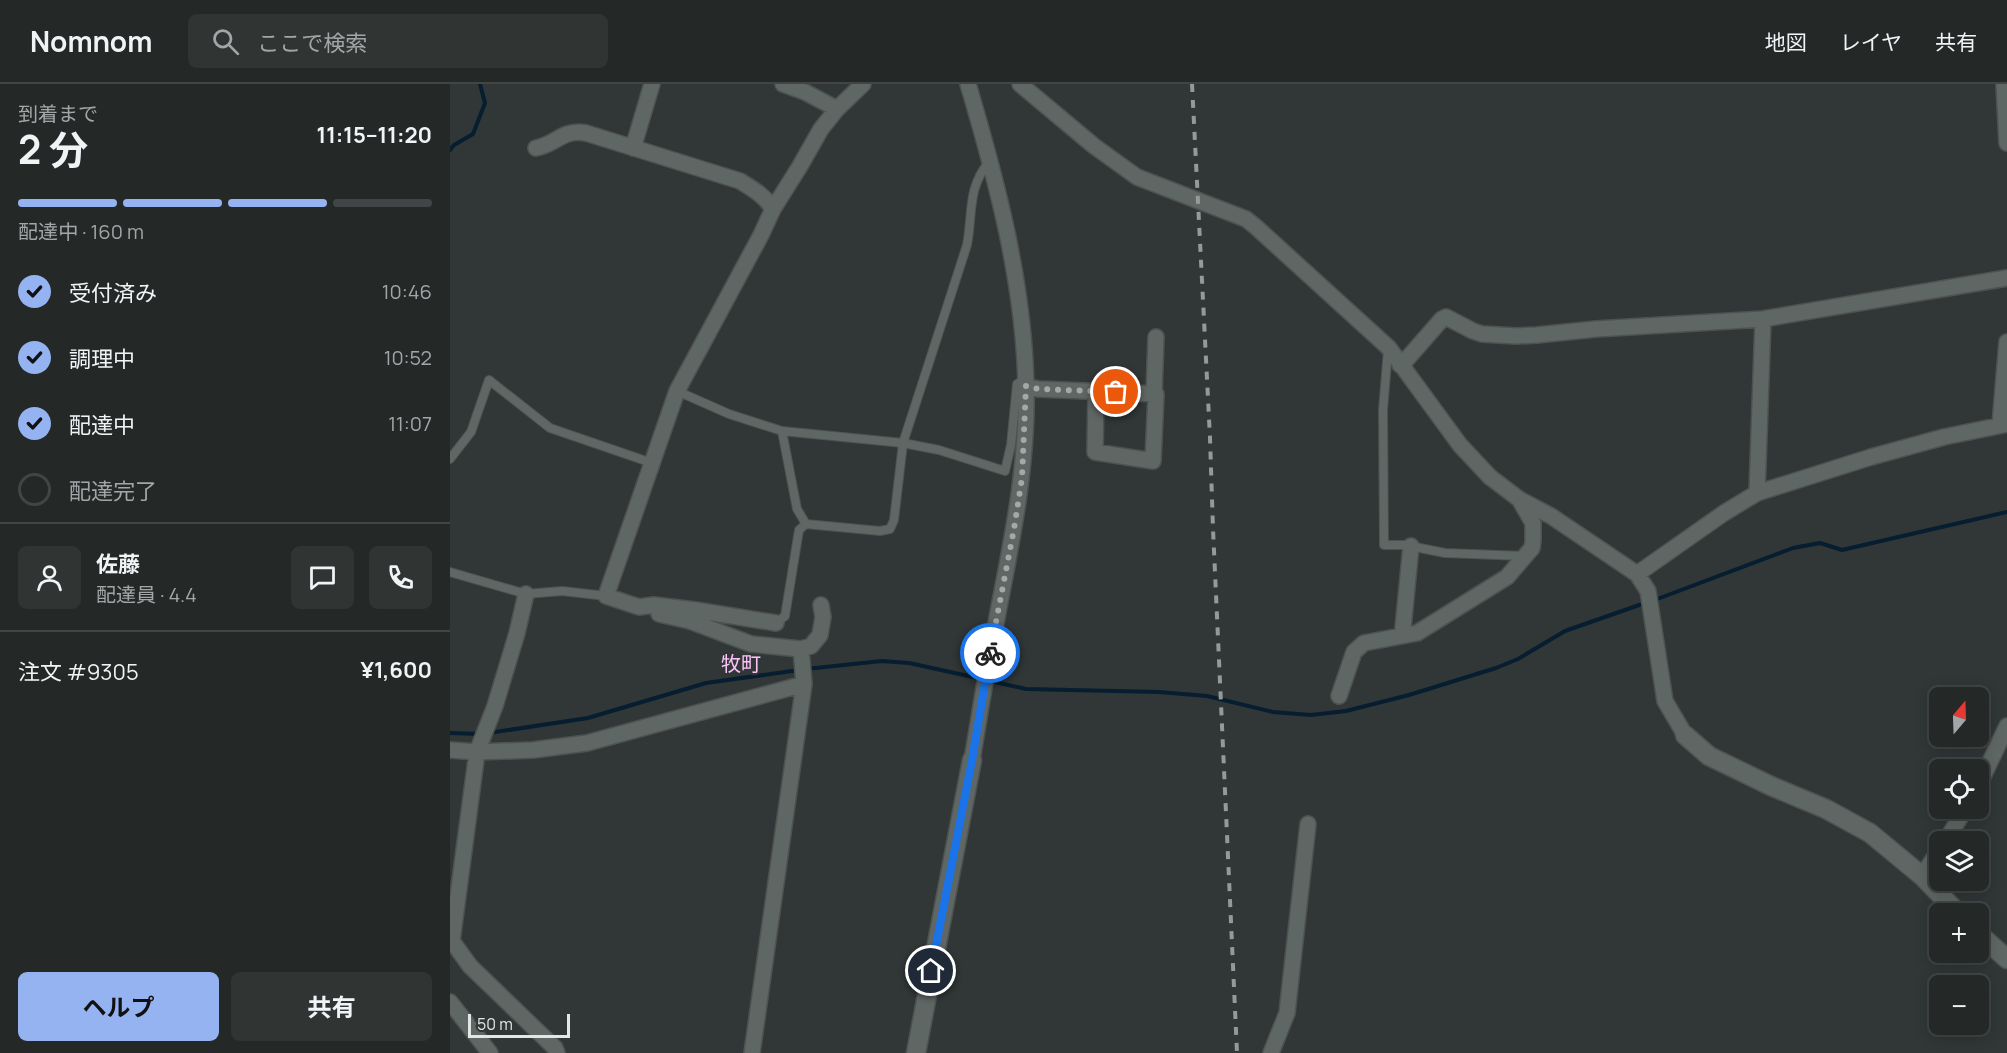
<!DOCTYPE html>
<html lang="ja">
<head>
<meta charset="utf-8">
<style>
  :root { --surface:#242928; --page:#303534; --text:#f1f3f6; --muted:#a3a6a8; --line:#414545; --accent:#95b2f1 }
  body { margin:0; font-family:Manrope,"Noto Sans JP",sans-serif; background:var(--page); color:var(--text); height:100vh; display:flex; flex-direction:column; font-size:22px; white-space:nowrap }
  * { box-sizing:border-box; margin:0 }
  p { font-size:20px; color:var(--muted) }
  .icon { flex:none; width:33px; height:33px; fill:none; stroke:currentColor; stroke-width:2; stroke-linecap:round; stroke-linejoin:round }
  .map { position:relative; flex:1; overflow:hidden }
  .sheet { display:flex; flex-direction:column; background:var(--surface); width:450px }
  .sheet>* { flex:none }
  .needle { width:39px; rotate:19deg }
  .controls { position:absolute; left:1479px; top:603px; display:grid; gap:12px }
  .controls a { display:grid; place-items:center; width:60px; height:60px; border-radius:9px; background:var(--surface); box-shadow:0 3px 15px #0003,0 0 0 2px var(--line); font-size:30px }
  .scale { position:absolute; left:18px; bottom:15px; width:102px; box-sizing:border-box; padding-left:6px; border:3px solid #e2e7e6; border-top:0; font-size:16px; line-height:21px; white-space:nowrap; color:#e2e7e6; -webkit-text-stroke:4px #303736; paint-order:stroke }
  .pin { position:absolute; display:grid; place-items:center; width:51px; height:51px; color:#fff; margin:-26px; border:3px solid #fff; border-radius:50%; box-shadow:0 2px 6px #0007 }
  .courier { position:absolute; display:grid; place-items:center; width:60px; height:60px; margin:-30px; border:4px solid #1a73e8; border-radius:50%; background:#fff; color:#222; box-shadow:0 2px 8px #0007 }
  .overview em { font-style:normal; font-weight:700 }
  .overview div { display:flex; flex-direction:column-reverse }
  .overview { display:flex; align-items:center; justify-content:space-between; height:102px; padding:0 18px }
  h1 { font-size:39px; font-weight:700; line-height:45px }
  .bar { display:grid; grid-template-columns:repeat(4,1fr); gap:9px 6px; align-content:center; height:72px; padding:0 18px }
  .bar i { height:8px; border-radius:4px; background:var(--line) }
  .bar .current { background:var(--accent) }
  .bar p { grid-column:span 4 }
  .line { display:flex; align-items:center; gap:15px; padding:0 18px; border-top:2px solid var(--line) }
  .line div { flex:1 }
  .round { display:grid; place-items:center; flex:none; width:63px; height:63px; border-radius:9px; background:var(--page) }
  ol { padding:0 18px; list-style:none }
  li { display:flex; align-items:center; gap:18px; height:66px }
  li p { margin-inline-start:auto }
  li .icon { padding:6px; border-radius:50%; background:var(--accent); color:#111; stroke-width:4 }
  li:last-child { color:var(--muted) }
  li i { width:33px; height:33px; border:3px solid var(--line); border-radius:50% }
  .primary-button { display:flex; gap:12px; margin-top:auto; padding:12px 18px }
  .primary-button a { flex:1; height:69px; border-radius:9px; background:var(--accent); color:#111; font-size:24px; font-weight:700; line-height:69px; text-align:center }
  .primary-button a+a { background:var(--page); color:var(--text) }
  header { display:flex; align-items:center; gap:36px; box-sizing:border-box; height:84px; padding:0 30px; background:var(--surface); border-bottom:2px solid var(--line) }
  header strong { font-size:28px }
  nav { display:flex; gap:33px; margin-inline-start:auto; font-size:21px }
  .search { width:420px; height:54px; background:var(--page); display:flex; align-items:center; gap:15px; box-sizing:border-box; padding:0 21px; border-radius:9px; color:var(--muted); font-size:22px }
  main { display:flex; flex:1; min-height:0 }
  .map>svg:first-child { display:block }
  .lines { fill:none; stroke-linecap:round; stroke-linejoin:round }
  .stream { stroke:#061e2f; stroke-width:4 }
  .service-casing { stroke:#4d5251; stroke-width:10 }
  .minor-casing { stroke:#4d5251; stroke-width:18 }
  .tertiary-casing { stroke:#4d5251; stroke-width:21 }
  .service { stroke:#5f6765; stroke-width:8 }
  .minor { stroke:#5f6765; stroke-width:15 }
  .tertiary { stroke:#5f6765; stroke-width:18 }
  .rail { stroke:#949a99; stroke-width:4; stroke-dasharray:8 8; stroke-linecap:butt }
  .done { stroke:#a4a9a8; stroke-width:6; stroke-dasharray:0 10.8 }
  .route { stroke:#1a73e8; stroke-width:8 }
  .labels { text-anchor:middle; stroke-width:4.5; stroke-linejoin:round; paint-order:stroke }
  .quarter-label { font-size:20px; fill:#ffc3fb; stroke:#303736 }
</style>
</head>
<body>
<header>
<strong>Nomnom</strong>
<div class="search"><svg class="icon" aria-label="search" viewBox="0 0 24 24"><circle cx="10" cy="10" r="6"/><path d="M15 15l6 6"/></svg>ここで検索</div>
<nav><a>地図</a><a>レイヤ</a><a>共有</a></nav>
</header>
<main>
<section class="sheet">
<div class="overview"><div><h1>2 分</h1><p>到着まで</p></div><em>11:15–11:20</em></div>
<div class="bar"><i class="current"></i><i class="current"></i><i class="current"></i><i></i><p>配達中 · 160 m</p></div>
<ol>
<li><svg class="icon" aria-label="check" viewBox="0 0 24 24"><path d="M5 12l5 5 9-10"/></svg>受付済み<p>10:46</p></li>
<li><svg class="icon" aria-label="check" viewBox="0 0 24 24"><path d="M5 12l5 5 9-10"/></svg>調理中<p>10:52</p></li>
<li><svg class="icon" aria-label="check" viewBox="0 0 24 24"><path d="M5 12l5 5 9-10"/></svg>配達中<p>11:07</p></li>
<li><i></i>配達完了</li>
</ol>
<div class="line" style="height:108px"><a class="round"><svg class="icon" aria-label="person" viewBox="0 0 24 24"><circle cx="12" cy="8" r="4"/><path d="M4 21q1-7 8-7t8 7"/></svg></a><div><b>佐藤</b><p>配達員 · 4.4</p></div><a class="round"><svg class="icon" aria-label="chat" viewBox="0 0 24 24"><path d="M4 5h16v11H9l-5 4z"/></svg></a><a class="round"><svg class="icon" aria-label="phone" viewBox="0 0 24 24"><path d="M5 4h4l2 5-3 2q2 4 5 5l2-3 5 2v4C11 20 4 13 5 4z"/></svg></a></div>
<div class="line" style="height:78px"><div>注文 #9305</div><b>¥1,600</b></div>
<div class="primary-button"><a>ヘルプ</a><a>共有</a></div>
</section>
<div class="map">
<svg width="1557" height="969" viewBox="0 0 1557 969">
  <rect width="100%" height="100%" fill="#303736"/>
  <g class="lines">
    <path class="stream" d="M0,66L4,61L23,50L35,19L30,0
      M1202,517L1343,464L1370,459L1392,466L1557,428
      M356,585L432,577L459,579L532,595
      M540,597L576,605L709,608L757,612L823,628L861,631L896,627L959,611L1046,584L1068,575L1115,547L1195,519
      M0,649L29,650
      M39,649L138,634L256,599L349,586"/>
    <defs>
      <path id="service" d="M938,266L933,326L934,461H955L995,469L1074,472
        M227,307L279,330L332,347
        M0,375L21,348L39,296L100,344L202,379
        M356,440L347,425L332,347L453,359L489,366L555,387L561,361L567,300L575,295
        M0,488L76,510L112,507L156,512
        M326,539L335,532L349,446L356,440L430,447L440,445L444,436L453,359L517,161C523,130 517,104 539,78"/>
      <path id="minor" d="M333,0L355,8L387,25
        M518,0C547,98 574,199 576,303C578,377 563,451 549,523C539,574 530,625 522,676
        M570,0L644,62L687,93L796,135L806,143L939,264L1010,361L1040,393L1069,415L1101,432L1187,490L1198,507L1215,617L1235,651
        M1554,0L1557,59
        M86,64C107,60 112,45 136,49L290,97C303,105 315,112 323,125
        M183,64L202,0
        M950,281L957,275L992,235L996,233L1023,247L1032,250L1066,252L1087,251L1146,245L1313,235L1557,194
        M576,302L588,305L706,310L703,377L645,368L646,307
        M704,310L706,253
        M1550,341L1557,258
        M1307,409L1313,235
        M1187,490L1274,429L1307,409L1421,373L1494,353L1557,340
        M76,510L67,549L45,622L27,668L2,857L20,882L105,964L107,969
        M209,530L240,537L301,560L351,565L361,562L370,551L373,533L371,521
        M326,539L245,526L204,521L189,523L156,512L227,307L311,151L323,125L350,82L371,45L387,25L413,0
        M957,551L953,544L961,462
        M889,612L904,568L914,559L967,549L1057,493L1082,464L1083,457V439L1069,415
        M0,666L27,668L83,666L137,659L354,600
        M1528,703L1557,642
        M1495,758L1516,724
        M1472,792L1490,765
        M0,918L40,969
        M302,969L354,600L351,565
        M821,969L837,929L858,740"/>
      <path id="tertiary" d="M1235,651L1259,672L1321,702L1376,725L1420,749L1472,792L1509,830
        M1528,849L1557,875
        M466,969L522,676"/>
    </defs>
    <use href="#service" class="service-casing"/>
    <use href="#minor" class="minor-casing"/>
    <use href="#tertiary" class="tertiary-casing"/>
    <use href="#service" class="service"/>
    <use href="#minor" class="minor"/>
    <use href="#tertiary" class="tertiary"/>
    <path class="rail" d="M742,0L760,354L763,445L787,969"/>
  </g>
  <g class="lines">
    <path class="done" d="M540,569L564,445L572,394L576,302L588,305L666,308"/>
    <path class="route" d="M481,887L522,676L540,569"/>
  </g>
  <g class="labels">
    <g class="quarter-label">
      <text x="291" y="587">牧町</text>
    </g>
  </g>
</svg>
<div class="controls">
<a><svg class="needle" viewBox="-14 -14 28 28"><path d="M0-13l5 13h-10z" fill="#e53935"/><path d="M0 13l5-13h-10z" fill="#a3a6a8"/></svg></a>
<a><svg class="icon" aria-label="locate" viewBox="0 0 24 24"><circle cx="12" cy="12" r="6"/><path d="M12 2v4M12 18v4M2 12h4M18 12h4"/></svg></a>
<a><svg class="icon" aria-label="layers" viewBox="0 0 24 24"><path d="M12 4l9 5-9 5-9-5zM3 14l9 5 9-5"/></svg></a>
<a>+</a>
<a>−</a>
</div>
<div class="scale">50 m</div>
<div class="pin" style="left:666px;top:308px;background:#ea580c"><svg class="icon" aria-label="bag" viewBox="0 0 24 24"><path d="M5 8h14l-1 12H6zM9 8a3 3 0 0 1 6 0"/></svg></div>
<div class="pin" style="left:481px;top:887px;background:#1f2937"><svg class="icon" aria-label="home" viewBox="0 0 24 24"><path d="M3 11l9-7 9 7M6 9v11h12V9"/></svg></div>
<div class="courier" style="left:540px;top:569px"><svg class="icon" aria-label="bike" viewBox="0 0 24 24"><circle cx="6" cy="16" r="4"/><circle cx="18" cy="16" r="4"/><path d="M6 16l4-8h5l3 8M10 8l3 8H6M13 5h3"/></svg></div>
</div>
</main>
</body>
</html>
